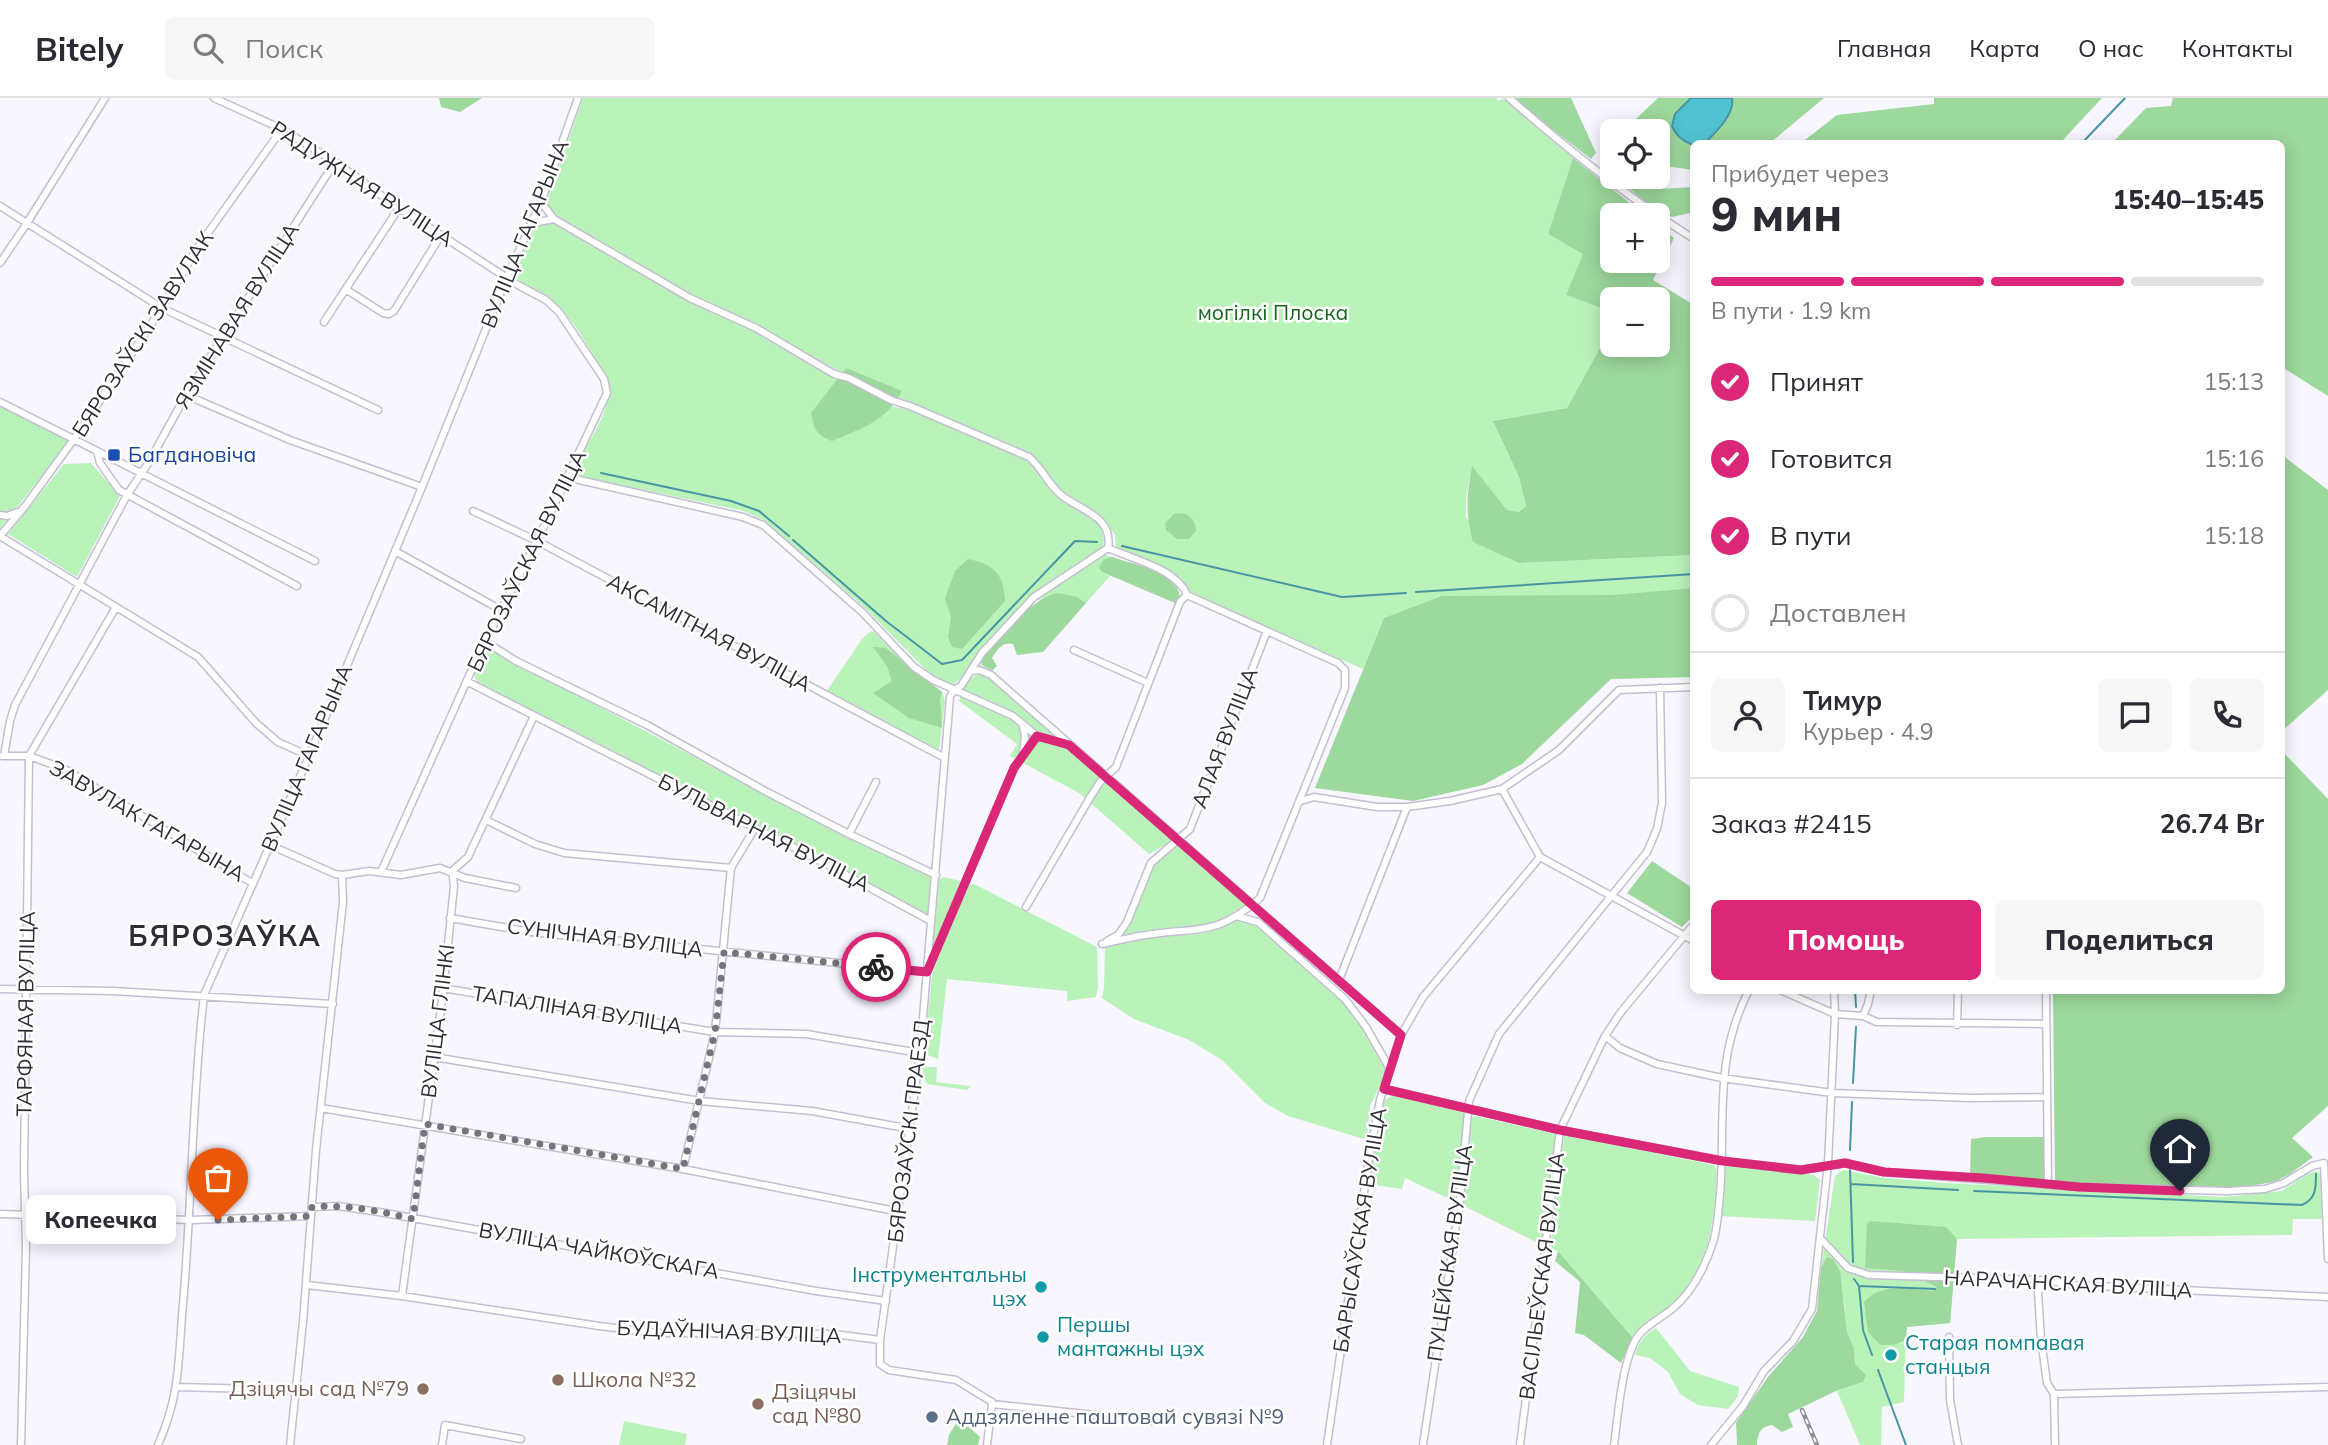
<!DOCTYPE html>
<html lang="ru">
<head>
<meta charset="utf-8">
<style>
  :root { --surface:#fff; --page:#f7f7f7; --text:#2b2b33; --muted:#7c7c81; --line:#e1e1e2; --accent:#db2777 }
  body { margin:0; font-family:Mulish,sans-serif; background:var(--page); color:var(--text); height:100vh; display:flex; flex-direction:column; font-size:26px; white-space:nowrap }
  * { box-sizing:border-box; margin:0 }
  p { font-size:23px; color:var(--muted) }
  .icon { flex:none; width:38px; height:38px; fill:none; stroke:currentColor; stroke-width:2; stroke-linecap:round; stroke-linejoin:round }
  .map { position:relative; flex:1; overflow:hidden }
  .side { position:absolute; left:1690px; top:42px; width:595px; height:854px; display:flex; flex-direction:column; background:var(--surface); border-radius:10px; box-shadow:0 4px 18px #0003 }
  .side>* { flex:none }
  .tools { position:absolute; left:1600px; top:21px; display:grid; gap:14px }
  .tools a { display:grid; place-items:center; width:70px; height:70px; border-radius:10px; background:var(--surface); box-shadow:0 4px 18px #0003; font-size:35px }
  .pin { position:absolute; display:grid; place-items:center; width:60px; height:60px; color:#fff; margin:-72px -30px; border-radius:50% 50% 50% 0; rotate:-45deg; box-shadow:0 0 7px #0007 }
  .pin .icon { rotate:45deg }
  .courier { position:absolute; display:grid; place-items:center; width:70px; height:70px; margin:-35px; border:5px solid #db2777; border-radius:50%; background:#fff; color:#222; box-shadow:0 2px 9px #0007 }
  .bubble { position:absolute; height:49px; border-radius:10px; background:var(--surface); box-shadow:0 4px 18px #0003; font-size:23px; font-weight:800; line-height:49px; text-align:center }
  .overview em { font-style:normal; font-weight:800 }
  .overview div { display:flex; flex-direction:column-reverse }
  .overview { display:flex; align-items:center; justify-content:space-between; height:119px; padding:0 21px }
  h1 { font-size:46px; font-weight:800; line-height:52px }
  .bar { display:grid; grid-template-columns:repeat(4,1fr); gap:10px 7px; align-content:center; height:84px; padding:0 21px }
  .bar i { height:9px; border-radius:5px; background:var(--line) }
  .bar .active { background:var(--accent) }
  .bar p { grid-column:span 4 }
  .line { display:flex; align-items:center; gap:18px; padding:0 21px; border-top:2px solid var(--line) }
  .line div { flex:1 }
  .round { display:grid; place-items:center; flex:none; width:74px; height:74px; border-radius:10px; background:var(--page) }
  ol { padding:0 21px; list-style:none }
  li { display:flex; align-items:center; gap:21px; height:77px }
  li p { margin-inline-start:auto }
  li .icon { padding:7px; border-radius:50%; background:var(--accent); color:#fff; stroke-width:4 }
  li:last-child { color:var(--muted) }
  li i { width:38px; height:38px; border:4px solid var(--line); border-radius:50% }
  .button { display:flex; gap:14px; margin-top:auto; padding:14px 21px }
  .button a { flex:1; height:80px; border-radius:10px; background:var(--accent); color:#fff; font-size:28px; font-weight:800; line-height:80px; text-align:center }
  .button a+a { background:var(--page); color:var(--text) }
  header { display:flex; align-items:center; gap:42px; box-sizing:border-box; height:98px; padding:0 35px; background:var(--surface); border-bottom:2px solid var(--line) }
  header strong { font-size:33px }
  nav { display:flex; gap:38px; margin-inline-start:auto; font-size:24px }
  .search { width:490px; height:63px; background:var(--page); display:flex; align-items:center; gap:18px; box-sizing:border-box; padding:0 24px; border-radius:10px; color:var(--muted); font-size:26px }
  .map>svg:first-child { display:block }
  .green { fill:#baf3b9 }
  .forest { fill:#9dd89c }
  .water { fill:#51c2d2; stroke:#4795a3; stroke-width:2 }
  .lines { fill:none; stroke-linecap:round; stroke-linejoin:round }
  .stream { stroke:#4795a3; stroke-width:2 }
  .minor-casing { stroke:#c4bed2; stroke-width:9 }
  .minor { stroke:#fff; stroke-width:6 }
  .rail-casing { stroke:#918f97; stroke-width:4.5 }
  .rail { stroke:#fff; stroke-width:2; stroke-dasharray:5; stroke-linecap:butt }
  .done { stroke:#75737b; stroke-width:7; stroke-dasharray:0 12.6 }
  .route { stroke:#db2777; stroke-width:9 }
  .transit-dot { fill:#1a4fb4; stroke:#fff; stroke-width:2.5 }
  .culture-dot { fill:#0f9aa8; stroke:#fff; stroke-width:2.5 }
  .education-dot { fill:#8d6e63; stroke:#fff; stroke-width:2.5 }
  .service-dot { fill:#5c6f8a; stroke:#fff; stroke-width:2.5 }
  .labels { text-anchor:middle; stroke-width:5; stroke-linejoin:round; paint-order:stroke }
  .street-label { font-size:21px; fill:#2f2d34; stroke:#fff }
  .park-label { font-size:21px; fill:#14671d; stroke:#fff }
  .transit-label { font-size:21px; fill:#164399; stroke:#fff; text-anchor:start }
  .culture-label { font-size:21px; fill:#0d838f; stroke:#fff; text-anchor:start }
  .education-label { font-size:21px; fill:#785e54; stroke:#fff; text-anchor:start }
  .service-label { font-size:21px; fill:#4e5e75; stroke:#fff; text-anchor:start }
  .district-label { font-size:28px; font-weight:bold; letter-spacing:2px; fill:#2f2d34; stroke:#fff }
</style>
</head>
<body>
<header>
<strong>Bitely</strong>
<div class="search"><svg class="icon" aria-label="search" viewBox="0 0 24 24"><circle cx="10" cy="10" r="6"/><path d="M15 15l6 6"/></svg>Поиск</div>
<nav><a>Главная</a><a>Карта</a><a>О нас</a><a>Контакты</a></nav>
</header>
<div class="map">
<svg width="2328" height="1347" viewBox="0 0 2328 1347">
  <rect width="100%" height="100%" fill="#f8f6fe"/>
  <path class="green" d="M583,0H1496L1499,3L1503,0L1573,60L1548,136L1584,156L1566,197L1612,214V228L1567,310L1493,323L1519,379L1526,408L1519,414L1507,412L1472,369L1466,401V420L1519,465L1694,457V490L1384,520L1363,571L1193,497L1181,480L1169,473L1116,451L1115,437L1101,421L1090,410L1058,391L1033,358L842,275L789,245L694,199L557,120L549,110L547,103Z
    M550,124L689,202L756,233L815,269L894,309L914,313L1027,361C1037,371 1045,387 1055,396C1075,411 1109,419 1103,449L1029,499L976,557L961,580L953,587L932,578L863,508L764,422L744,413L582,379L576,375L575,368C589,341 618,307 605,276C591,255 579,230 562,212C549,198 523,192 515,176L534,129L540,125Z
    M0,307L69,343L0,431Z
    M91,365L120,398L77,479L8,436L64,366Z
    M1105,457L1113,459L1104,461L1102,474L1110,478L1086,505C1070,495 1052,494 1037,503L1049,493Z
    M871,533L875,534L904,564L942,594L945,603L939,653L826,594L862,541Z
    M490,551L833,732L931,779L928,817L773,734L478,585L474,577L485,553Z
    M976,577L986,578L1174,742L1149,756L1079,695L1010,658L1017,646L959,603C963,592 966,584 976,577Z
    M1178,746L1247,806L1218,824L1200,828L1122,837L1130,824L1155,765Z
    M943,779L961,783L933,850L939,781Z
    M974,786L1097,849L1098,889L1096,899L1067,903V893L947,881L938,961L928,957L925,950L932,876L967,787Z
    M1236,822L1248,823L1259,828L1345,904L1366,935L1387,973L1370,1008L1367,1042L1288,1018L1265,1005L1222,962L1189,942L1134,921L1102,900L1104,889L1105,849C1124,846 1142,841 1161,839C1188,836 1213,838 1236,822Z
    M923,969H937L936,984L971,988L967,992L928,986L923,981Z
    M1393,997L1465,1015L1466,1017L1456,1104L1405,1080L1402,1091L1368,1086L1380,1015L1385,1002Z
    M1475,1018L1556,1036L1542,1147L1462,1107L1472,1019Z
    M1564,1037L1714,1067L1717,1072C1715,1112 1712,1153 1689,1188C1675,1208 1650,1223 1633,1240L1558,1153L1550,1151Z
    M1726,1068L1814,1077L1820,1082L1815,1123L1720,1118L1724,1070Z
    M1843,1072L1885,1080L1946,1085L2224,1099L2282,1093L2307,1076L2317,1073L2321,1077L2322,1121H2293L2292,1137L1957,1141L1950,1225L1906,1229L1904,1304L1882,1309L1881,1347H1860L1837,1293L1863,1284L1855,1266L1854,1250L1847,1234L1844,1202L1827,1159L1821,1169L1835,1078Z
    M1656,1230L1690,1273L1739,1289L1738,1298L1728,1311L1698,1307L1680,1296L1668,1274L1650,1260L1635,1257C1638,1245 1645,1236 1656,1230Z
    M624,1323L687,1336L685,1347H619Z"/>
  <path class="forest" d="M439,0H482L460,14L441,9Z
    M1516,0H1571L1596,55L1591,61L1531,15Z
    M1658,0H1824L1770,45L1694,46V72L1657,67V33H1623Z
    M1934,0H2102L2060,45H1801L1837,17L1934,6Z
    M2173,0H2328V298L2282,269V46L2112,45L2146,10L2171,8Z
    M1573,60L1645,117H1612V163H1657V127L1674,140L1653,182L1694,207V457L1519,465L1473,444C1465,414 1467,398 1472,368L1507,412L1519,414L1526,408L1519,379L1493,323L1567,310L1612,228V247H1657V201H1612V214L1566,197L1583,156L1548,136Z
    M1616,79H1632L1657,91L1694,89V114L1672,119L1656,113Z
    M846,270L902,293C886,324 862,330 832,343C816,337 814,331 811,315Z
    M2282,357L2328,392V592L2282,633Z
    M1182,415C1191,417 1196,424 1196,433L1189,441H1177L1166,432L1165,425L1174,416Z
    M1113,459C1134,467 1175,473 1180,498L1175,505L1102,474L1099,469L1104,461Z
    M968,461C994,466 1004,476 1005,503L962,551L952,549L948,539L951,519L945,500L955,473Z
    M1694,490V579L1611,581L1522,666L1483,687L1413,703L1315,690L1384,520L1442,498L1613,497Z
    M1058,495L1077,499L1086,505L1043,554L1017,557L1013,546C1002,543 997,552 992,560L997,568L992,573L982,567L980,562L985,555C1004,536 1032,499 1058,495Z
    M873,549L886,550L942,594L940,601L942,630L909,620L873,595L892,583L887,568Z
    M2282,653L2328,701V1008L2292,1040L2313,1059L2290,1076L2274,1084L2236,1090H2191L2055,1084L2053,893L2282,892Z
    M1652,763L1694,791V817L1682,829L1627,795Z
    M1986,1039H2046V1083L1970,1077L1971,1041Z
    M1870,1123L1946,1129L1957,1141L1950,1225L1907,1229L1906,1242L1894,1247H1880L1868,1234L1864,1204C1881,1184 1909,1192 1933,1193L1937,1189L1903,1173L1865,1170L1867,1126Z
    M1558,1153L1633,1240L1621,1265L1584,1237L1575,1235L1580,1184L1555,1163Z
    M1827,1159L1833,1161L1840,1173L1847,1234L1854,1250L1855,1266L1866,1277L1863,1284L1836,1293L1788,1316L1793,1329L1782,1334L1772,1327C1760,1329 1758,1335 1757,1347H1737L1736,1325L1742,1316L1768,1279L1803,1239L1817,1213L1821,1169Z
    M957,1324L968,1328L980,1339L978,1347H947L949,1337Z"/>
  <path class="water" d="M1691,0H1732C1735,16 1716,34 1705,45L1694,46V47C1684,44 1676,38 1672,28L1675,16Z"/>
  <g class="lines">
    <path class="stream" d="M2081,46L2125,0
      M601,375L731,403L759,413L789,438
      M793,442L886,523L942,566L962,562L1075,443L1097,444
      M1122,448L1342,499L1406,495
      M1416,494L1694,476
      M1855,892L1856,909
      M1853,985L1856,929
      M1850,1052L1852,1004
      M1850,1072L1853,1164
      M1851,1086L1958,1092
      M1974,1093L2302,1107C2316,1101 2316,1090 2316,1076
      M1854,1181L1859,1188L1863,1232L1872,1257
      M1859,1188L1935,1191
      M1878,1272L1906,1347"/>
    <defs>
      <path id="minor" d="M214,0L282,31L335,64L399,110L518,187L546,202L559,214L604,281L607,295L537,443L482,549L381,774
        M1509,0C1567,51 1628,100 1694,141
        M541,104L554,121L690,200L756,230L834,276L849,280L891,302L910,308L1029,359C1041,369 1046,382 1057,393C1074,412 1114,415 1108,450C1132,461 1177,471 1187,497
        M0,108L162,210L378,312
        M532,125L554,121
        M0,165L27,125L105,0
        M347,192L383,215L389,216L394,213L441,137
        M324,224L399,110
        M186,297L290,342L422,389
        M0,304L315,463
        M97,353L100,365L119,392L297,488
        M566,379L743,419L763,427L862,514L914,569L933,582L1013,618L1037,638
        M473,413L537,443L943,659
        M0,417L7,418L18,414
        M0,438L26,407L74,341L162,210L197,150L282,31
        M0,438L198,559L256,625L278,644L309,658
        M395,453L501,512
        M486,544L516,563L647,627L767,694L849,736L936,777
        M1074,552L1148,585
        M972,573L979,572L991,577L1401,937
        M468,584L826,766L931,823
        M1023,655L1025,639L1023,628
        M2,658H29L65,671L252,785
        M4,658L10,623L15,607L127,397L149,364L186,297L335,64
        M1502,691L1540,759L1694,843
        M1301,703L1314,699L1377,709H1407L1450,703L1502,691L1559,652L1619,592L1694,589
        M486,722L535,746L564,755L731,770
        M849,736L876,684
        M270,747L335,776L342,777L369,773L401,777L440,770L465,780L516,790
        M1026,809L1091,698L1100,684L1116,669L1180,504L1187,497
        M1236,818L1258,824L1345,901L1366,929L1390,971
        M450,820L531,834L927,874
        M1107,843L1118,837L1127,824L1151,765L1190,731L1267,533
        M1102,846C1117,843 1131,839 1146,837C1197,829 1216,839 1260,800L1345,590V572L1338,565L1187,497
        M929,869L1014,670L1037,638L1067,646
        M1339,882L1407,709
        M442,890L715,934L806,936L920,955
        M0,891L113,893L333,906
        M1780,892L1835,916L1863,918L1877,924L2046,926
        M2046,892L2048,1086
        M1863,918L1868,906L1871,892
        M1957,927L1958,892
        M1605,938L1620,950L1657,966L1722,980L1832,995L1969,1000L2047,999
        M434,959L700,1003L812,1013L911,1031
        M1384,991L1560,1032L1723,1063L1801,1072L1845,1065L1884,1074L2079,1089L2227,1093L2265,1091L2284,1085L2312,1068L2324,1065L2328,1161
        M321,1010L683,1071L900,1114
        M683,1071L715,934L731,770L755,730
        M312,1109L338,1108L385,1115L816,1193L886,1203
        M0,1116L191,1122L310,1118
        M1821,1141L1848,1170L1869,1177L2042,1182L2076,1187L2328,1199
        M2042,1182L2038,1195L2041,1241L2047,1285L2054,1296L2055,1347
        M307,1187L402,1198L599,1228L657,1235L834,1236L880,1242
        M402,1198L443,895L454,788L452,773L468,759L534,618
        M1949,1239L1950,1302L1958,1347
        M177,1289L296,1292
        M2054,1296L2328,1289
        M992,1306V1304L956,1282L889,1272L880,1266V1242L920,955L950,599L954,592L961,588L982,555L1034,499L1108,450
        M992,1306L1150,1323L1159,1322L1165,1319
        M21,1347L26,1149L24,1073L29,658L116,509
        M158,1347C181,1295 178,1261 183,1206C192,1104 192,1000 204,897L309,658L422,389L507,179L541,104L578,0
        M290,1347L303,1224L316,1052L343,804L342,777
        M442,1347L445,1327L521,1341
        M987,1347L992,1306
        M1327,1347L1369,1060L1380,1002L1401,937L1423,899L1540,759
        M1423,1347L1460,1101L1469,1003L1499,936L1647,754L1657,731L1662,705L1660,590
        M1520,1347L1560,1032L1605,938L1621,914L1694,826
        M1614,1347C1618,1318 1622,1261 1638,1238C1646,1227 1661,1220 1672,1211C1693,1194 1705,1169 1713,1144C1718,1129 1718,1112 1720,1097C1726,1023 1713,962 1749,892
        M1711,1347L1743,1308L1764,1273L1793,1243L1812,1211L1828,1066L1835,916L1834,892"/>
    </defs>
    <use href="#minor" class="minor-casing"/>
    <use href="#minor" class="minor"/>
    <defs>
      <path id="rail" d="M1802,1312L1817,1347"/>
    </defs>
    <use href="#rail" class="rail-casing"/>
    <use href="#rail" class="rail"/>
  </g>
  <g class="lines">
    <path class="done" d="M218,1122L310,1118L312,1109C346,1106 380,1113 413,1121L425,1026L683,1071L715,934L724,854L876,869"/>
    <path class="route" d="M876,869L927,874L1014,670L1037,638L1069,647L1401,937L1384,991L1560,1032L1723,1063L1801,1072L1845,1065L1884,1074L1983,1080L2079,1089L2180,1093"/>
  </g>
  <rect class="transit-dot" x="107" y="350" width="14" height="14" rx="3.5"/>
  <g class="culture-dot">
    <circle cx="1041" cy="1189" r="7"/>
    <circle cx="1043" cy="1239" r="7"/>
    <circle cx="1891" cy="1257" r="7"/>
  </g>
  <g class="education-dot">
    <circle cx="558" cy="1282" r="7"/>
    <circle cx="423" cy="1291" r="7"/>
    <circle cx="758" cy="1306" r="7"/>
  </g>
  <circle class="service-dot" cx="932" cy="1319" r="7"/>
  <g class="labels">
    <g class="street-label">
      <text transform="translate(362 86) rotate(33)" y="7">РАДУЖНАЯ ВУЛІЦА</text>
      <text transform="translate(525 136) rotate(-68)" y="7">ВУЛІЦА ГАГАРЫНА</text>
      <text transform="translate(237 218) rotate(-58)" y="7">ЯЗМІНАВАЯ ВУЛІЦА</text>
      <text transform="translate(143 236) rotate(-57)" y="7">БЯРОЗАЎСКІ ЗАВУЛАК</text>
      <text transform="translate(527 463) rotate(-64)" y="7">БЯРОЗАЎСКАЯ ВУЛІЦА</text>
      <text transform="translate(709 535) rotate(28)" y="7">АКСАМІТНАЯ ВУЛІЦА</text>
      <text transform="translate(1225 640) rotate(-69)" y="7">АЛАЯ ВУЛІЦА</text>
      <text transform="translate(307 660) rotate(-67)" y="7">ВУЛІЦА ГАГАРЫНА</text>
      <text transform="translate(147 723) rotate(30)" y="7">ЗАВУЛАК ГАГАРЫНА</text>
      <text transform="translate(764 735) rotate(27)" y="7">БУЛЬВАРНАЯ ВУЛІЦА</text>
      <text transform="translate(605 840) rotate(7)" y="7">СУНІЧНАЯ ВУЛІЦА</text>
      <text transform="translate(577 912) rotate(9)" y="7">ТАПАЛІНАЯ ВУЛІЦА</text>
      <text transform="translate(26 916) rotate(-89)" y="7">ТАРФЯНАЯ ВУЛІЦА</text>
      <text transform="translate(438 923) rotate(-83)" y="7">ВУЛІЦА ГЛІНКІ</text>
      <text transform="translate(909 1033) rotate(-83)" y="7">БЯРОЗАЎСКІ ПРАЕЗД</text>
      <text transform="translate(1360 1132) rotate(-81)" y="7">БАРЫСАЎСКАЯ ВУЛІЦА</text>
      <text transform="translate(599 1153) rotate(10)" y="7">ВУЛІЦА ЧАЙКОЎСКАГА</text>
      <text transform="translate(1450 1155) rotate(-82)" y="7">ПУЦЕЙСКАЯ ВУЛІЦА</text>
      <text transform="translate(1542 1178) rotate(-83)" y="7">ВАСІЛЬЕЎСКАЯ ВУЛІЦА</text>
      <text transform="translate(2068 1186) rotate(3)" y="7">НАРАЧАНСКАЯ ВУЛІЦА</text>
      <text transform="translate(729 1234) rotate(2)" y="7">БУДАЎНІЧАЯ ВУЛІЦА</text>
    </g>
    <g class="park-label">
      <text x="1273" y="222">могілкі Плоска</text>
    </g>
    <g class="transit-label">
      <text x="128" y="364">Багдановіча</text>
    </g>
    <g class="culture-label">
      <text x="1027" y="1184" text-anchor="end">Інструментальны<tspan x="1027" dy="24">цэх</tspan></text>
      <text x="1057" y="1234">Першы<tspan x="1057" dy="24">мантажны цэх</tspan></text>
      <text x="1905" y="1252">Старая помпавая<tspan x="1905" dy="24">станцыя</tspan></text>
    </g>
    <g class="education-label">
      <text x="572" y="1289">Школа №32</text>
      <text x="409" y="1298" text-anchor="end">Дзіцячы сад №79</text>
      <text x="772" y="1301">Дзіцячы<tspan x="772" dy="24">сад №80</tspan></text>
    </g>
    <g class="service-label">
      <text x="946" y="1326">Аддзяленне паштовай сувязі №9</text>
    </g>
    <g class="district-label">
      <text x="225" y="848">БЯРОЗАЎКА</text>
    </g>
  </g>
</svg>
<div class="tools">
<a><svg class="icon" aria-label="locate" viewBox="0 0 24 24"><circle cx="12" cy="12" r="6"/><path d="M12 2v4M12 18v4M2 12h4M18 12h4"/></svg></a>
<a>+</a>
<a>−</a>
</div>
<div class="pin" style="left:218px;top:1122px;background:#ea580c"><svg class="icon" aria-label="bag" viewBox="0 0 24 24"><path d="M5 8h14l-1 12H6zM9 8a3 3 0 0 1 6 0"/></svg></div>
<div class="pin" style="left:2180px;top:1093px;background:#1f2937"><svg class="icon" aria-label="home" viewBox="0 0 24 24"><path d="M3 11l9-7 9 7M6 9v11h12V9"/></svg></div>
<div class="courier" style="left:876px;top:869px"><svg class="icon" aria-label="bike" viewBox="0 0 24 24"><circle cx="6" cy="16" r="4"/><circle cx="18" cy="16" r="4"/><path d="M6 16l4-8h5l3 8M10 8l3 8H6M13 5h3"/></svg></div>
<div class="bubble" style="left:26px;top:1097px;width:150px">Копеечка</div>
<section class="side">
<div class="overview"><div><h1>9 мин</h1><p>Прибудет через</p></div><em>15:40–15:45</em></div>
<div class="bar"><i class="active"></i><i class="active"></i><i class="active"></i><i></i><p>В пути · 1.9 km</p></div>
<ol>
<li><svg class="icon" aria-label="check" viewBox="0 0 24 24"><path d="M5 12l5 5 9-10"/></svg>Принят<p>15:13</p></li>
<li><svg class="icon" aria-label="check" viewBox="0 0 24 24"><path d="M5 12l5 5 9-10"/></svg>Готовится<p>15:16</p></li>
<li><svg class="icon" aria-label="check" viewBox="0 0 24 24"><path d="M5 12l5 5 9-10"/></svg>В пути<p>15:18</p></li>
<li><i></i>Доставлен</li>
</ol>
<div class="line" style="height:126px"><a class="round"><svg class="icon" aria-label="person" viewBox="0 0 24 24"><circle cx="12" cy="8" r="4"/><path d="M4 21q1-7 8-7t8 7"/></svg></a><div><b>Тимур</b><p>Курьер · 4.9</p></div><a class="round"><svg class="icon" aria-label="chat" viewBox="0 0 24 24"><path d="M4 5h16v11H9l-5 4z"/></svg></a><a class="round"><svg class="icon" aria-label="phone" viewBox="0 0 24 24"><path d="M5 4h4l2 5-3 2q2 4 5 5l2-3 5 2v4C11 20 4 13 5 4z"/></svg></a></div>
<div class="line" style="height:91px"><div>Заказ #2415</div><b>26.74 Br</b></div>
<div class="button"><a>Помощь</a><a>Поделиться</a></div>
</section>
</div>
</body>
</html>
